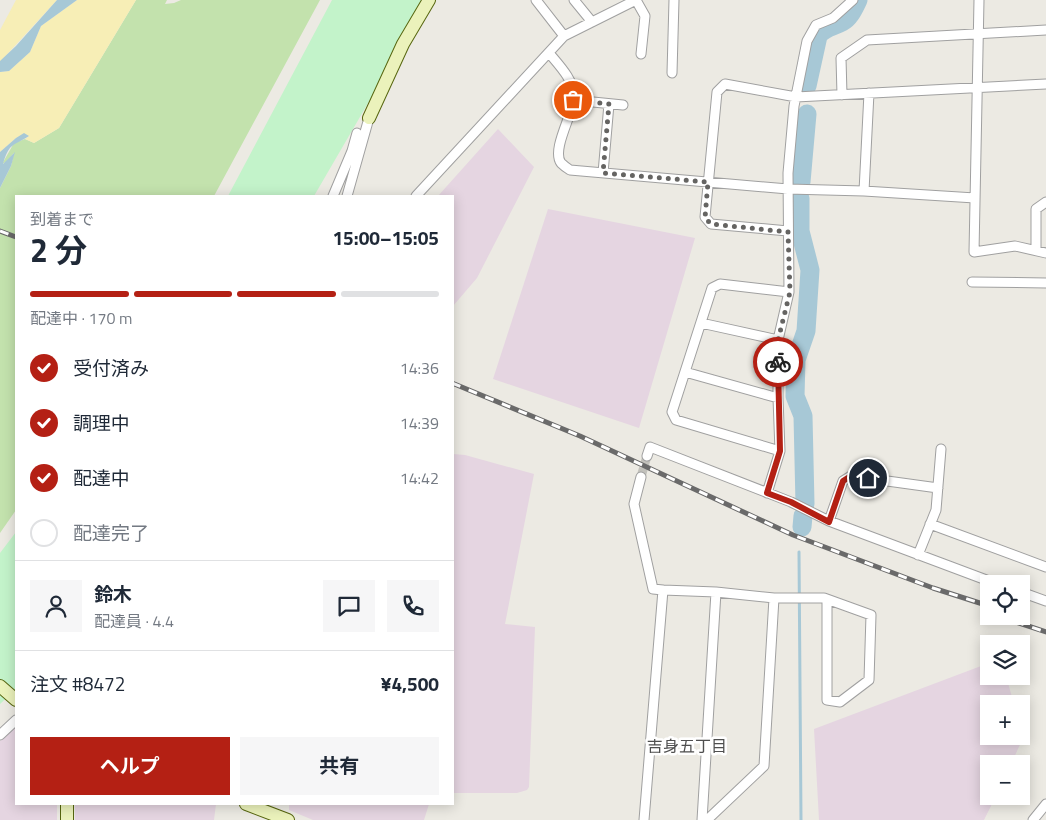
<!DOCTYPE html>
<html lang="ja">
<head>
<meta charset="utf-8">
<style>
  :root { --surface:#fff; --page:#f6f6f7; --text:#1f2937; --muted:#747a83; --line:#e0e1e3; --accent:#b42014 }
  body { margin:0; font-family:"Titillium Web","Noto Sans JP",sans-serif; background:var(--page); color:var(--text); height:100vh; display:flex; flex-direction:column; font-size:19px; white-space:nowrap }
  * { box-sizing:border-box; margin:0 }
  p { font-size:16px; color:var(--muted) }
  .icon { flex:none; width:28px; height:28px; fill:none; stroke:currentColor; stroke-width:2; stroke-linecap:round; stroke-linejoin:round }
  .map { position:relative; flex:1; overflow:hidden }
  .details { position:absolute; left:15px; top:195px; width:439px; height:610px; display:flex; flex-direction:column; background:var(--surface); border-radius:0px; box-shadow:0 2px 12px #0003 }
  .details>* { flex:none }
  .buttons { position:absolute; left:980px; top:575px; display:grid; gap:10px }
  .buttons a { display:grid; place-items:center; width:50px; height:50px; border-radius:0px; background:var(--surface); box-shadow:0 2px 12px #0003; font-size:25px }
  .pin { position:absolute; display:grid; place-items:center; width:42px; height:42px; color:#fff; margin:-21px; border:2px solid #fff; border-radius:50%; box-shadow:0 1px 5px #0007 }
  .courier { position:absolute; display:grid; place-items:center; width:50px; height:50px; margin:-25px; border:4px solid #b42014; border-radius:50%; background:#fff; color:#222; box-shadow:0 1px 6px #0007 }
  .head em { font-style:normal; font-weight:700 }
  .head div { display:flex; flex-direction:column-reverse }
  .head { display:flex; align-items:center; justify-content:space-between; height:85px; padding:0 15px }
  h1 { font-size:32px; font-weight:700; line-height:38px }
  .bar { display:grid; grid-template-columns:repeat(4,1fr); gap:8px 5px; align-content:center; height:60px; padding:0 15px }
  .bar i { height:6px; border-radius:4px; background:var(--line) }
  .bar .current { background:var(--accent) }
  .bar p { grid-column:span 4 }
  .line { display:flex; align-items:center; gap:12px; padding:0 15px; border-top:1px solid var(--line) }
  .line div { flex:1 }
  .round { display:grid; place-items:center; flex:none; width:52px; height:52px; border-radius:0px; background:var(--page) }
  ol { padding:0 15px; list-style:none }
  li { display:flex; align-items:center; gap:15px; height:55px }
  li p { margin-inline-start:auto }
  li .icon { padding:5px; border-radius:50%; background:var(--accent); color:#fff; stroke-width:4 }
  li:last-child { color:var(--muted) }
  li i { width:28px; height:28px; border:2px solid var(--line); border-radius:50% }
  .button { display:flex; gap:10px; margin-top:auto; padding:10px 15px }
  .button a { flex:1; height:58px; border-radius:0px; background:var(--accent); color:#fff; font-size:20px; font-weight:700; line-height:58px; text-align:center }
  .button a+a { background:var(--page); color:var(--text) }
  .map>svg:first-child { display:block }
  .industrial { fill:#e5d5e1 }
  .grass { fill:#c3e2ad }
  .sand { fill:#f7eeb6 }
  .park { fill:#c3f3ca }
  .water { fill:#a7c8d6 }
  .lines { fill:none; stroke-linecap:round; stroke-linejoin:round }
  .stream { stroke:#a7c8d6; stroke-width:3 }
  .river { stroke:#a7c8d6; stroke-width:19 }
  .street-tunnel { stroke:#c2c1bb; stroke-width:9; stroke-dasharray:9 4.5; stroke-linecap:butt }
  .street-casing { stroke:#a0a0a0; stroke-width:11 }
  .secondary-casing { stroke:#57660f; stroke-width:14 }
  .street { stroke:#fff; stroke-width:9 }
  .secondary { stroke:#ebf2bb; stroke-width:12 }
  .rail-casing { stroke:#6a6a6a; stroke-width:5 }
  .rail { stroke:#fff; stroke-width:3; stroke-dasharray:9; stroke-linecap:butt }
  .done { stroke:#656462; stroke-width:5; stroke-dasharray:0 9 }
  .route { stroke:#b42014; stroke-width:6 }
  .labels { text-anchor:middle; stroke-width:5; stroke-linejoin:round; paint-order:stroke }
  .neighbourhood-label { font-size:16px; fill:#4f4f4f; stroke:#fff }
</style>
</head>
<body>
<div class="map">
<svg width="1046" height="820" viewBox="0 0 1046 820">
  <rect width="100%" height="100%" fill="#eceae3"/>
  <path class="industrial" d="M498,129L534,167L477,278L453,306L452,196H438Z
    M548,209L695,238L639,428L493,379Z
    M453,454L465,455L534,474L505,624L535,627L529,787L527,790L517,793H453Z
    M989,663V676H1006L1014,704H989V736H1021V728L1024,736L1011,764H989V796H996L984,820H819L814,729Z
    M16,723V804H57V820H0V741Z
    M75,804H216L214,820H75Z
    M289,804H429L424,820H313L289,810Z"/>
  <path class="grass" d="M136,0H167L165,4L174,3L181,0H320L214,196H16V510L0,533V188L11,166L14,153L6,162L2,164L14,143L25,139L34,143L59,128Z"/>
  <path class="sand" d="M16,0H57L0,62V30Z
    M77,0H136L59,128L34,143L25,139L29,136L16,138L0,152V72L9,71L30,52L41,26Z"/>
  <path class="park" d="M332,0H428L314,196H228Z
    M16,532V689L0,704V553Z"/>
  <path class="water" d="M57,0H77L41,26L30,52L9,71L0,72V61L16,46Z
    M24,133L29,136C13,146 9,143 3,164L15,152L11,166L0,188V152L16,138Z"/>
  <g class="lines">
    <path class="stream" d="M799,552L801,820"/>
    <path class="river" d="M807,86L818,36C824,27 833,27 842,22C850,18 854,8 858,0
      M801,182L807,114
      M800,198V231L810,270L806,331L796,360L795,396L803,416L805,504
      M802,527L803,516"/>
    <path class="street-tunnel" d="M641,477L647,456"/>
    <defs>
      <path id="street" d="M536,0L564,36
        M574,0L592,22
        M636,0L645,16L641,54
        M979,0L974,252L1015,246L1046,253
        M549,53C558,64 574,80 574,96C574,113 551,149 561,163C563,165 567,168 570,170L788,189L864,191L975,198
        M672,73L674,0
        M842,95L841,58L867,40L1046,30
        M573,100L623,105
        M603,173L609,104
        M864,191L869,93
        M333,196L352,151L357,133
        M347,196L369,118
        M416,196L564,36L636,0
        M788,231L711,224L705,217L717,92L725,84L796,97L1046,84
        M1036,250V209L1046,202
        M972,282L1046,283
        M701,323L778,340
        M685,372L778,398
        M780,451L676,420L672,412L712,288L720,284L789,292
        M647,456L650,447L791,502L829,521L997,584
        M641,477L634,504L653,589L663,590
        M767,493L780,451L778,398V340L789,292L788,173L794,106L807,41L816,25L833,18L853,0
        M829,521L843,481L851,476L938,488
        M930,524L1046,567
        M918,555L936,510L941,449
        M1021,592L1046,601
        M0,735L16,720
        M644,820L663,590L716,592L774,598H824L871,615L869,680L840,702L827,700V600
        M702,820L716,592
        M707,820L764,766L774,598
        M1033,820L1046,804"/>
      <path id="secondary" d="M369,118L403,44L429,0
        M0,686L16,700
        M67,804V820
        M246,804L288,820"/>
    </defs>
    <use href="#street" class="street-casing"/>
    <use href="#secondary" class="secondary-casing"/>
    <use href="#street" class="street"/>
    <use href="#secondary" class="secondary"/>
    <defs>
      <path id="rail" d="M0,231L16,237
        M452,383L580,436L793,535L933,588L989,606
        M998,616L1046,632"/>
    </defs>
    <use href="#rail" class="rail-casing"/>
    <use href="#rail" class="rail"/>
  </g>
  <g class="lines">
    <path class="done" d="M573,100L609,104L603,173L708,182L705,218L711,224L788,232L790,292L778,340V362"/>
    <path class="route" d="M778,362L780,451L767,493L791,502L829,522L843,481L851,476L868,478"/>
  </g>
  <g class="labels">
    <g class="neighbourhood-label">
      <text x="687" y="752">吉身五丁目</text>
    </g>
  </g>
</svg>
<div class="buttons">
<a><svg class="icon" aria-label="locate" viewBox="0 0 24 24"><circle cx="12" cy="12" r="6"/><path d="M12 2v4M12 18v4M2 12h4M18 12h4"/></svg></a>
<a><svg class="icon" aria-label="layers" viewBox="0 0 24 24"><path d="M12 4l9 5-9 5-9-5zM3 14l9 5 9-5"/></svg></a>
<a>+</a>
<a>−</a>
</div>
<div class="pin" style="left:573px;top:100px;background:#ea580c"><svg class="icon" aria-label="bag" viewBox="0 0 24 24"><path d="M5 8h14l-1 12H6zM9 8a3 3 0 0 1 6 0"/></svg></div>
<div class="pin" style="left:868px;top:478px;background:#1f2937"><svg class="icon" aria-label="home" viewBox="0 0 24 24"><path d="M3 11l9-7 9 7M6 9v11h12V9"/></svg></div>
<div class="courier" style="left:778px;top:362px"><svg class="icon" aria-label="bike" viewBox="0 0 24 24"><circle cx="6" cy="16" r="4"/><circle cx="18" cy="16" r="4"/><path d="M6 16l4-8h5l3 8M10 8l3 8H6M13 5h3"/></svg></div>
<section class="details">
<div class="head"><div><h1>2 分</h1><p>到着まで</p></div><em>15:00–15:05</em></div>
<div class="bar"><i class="current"></i><i class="current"></i><i class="current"></i><i></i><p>配達中 · 170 m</p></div>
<ol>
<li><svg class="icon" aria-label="check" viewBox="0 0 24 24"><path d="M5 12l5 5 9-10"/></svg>受付済み<p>14:36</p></li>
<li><svg class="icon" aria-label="check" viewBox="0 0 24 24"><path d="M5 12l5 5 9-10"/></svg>調理中<p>14:39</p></li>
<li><svg class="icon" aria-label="check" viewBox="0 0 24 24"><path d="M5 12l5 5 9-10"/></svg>配達中<p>14:42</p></li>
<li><i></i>配達完了</li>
</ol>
<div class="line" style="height:90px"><a class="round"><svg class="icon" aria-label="person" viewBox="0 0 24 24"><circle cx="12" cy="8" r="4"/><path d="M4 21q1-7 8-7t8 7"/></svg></a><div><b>鈴木</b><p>配達員 · 4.4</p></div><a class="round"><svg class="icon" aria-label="chat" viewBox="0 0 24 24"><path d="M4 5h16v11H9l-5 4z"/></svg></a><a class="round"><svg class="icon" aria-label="phone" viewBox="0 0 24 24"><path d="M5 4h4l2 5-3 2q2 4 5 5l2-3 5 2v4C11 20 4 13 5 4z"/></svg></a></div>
<div class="line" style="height:65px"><div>注文 #8472</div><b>¥4,500</b></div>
<div class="button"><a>ヘルプ</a><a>共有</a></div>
</section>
</div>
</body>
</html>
